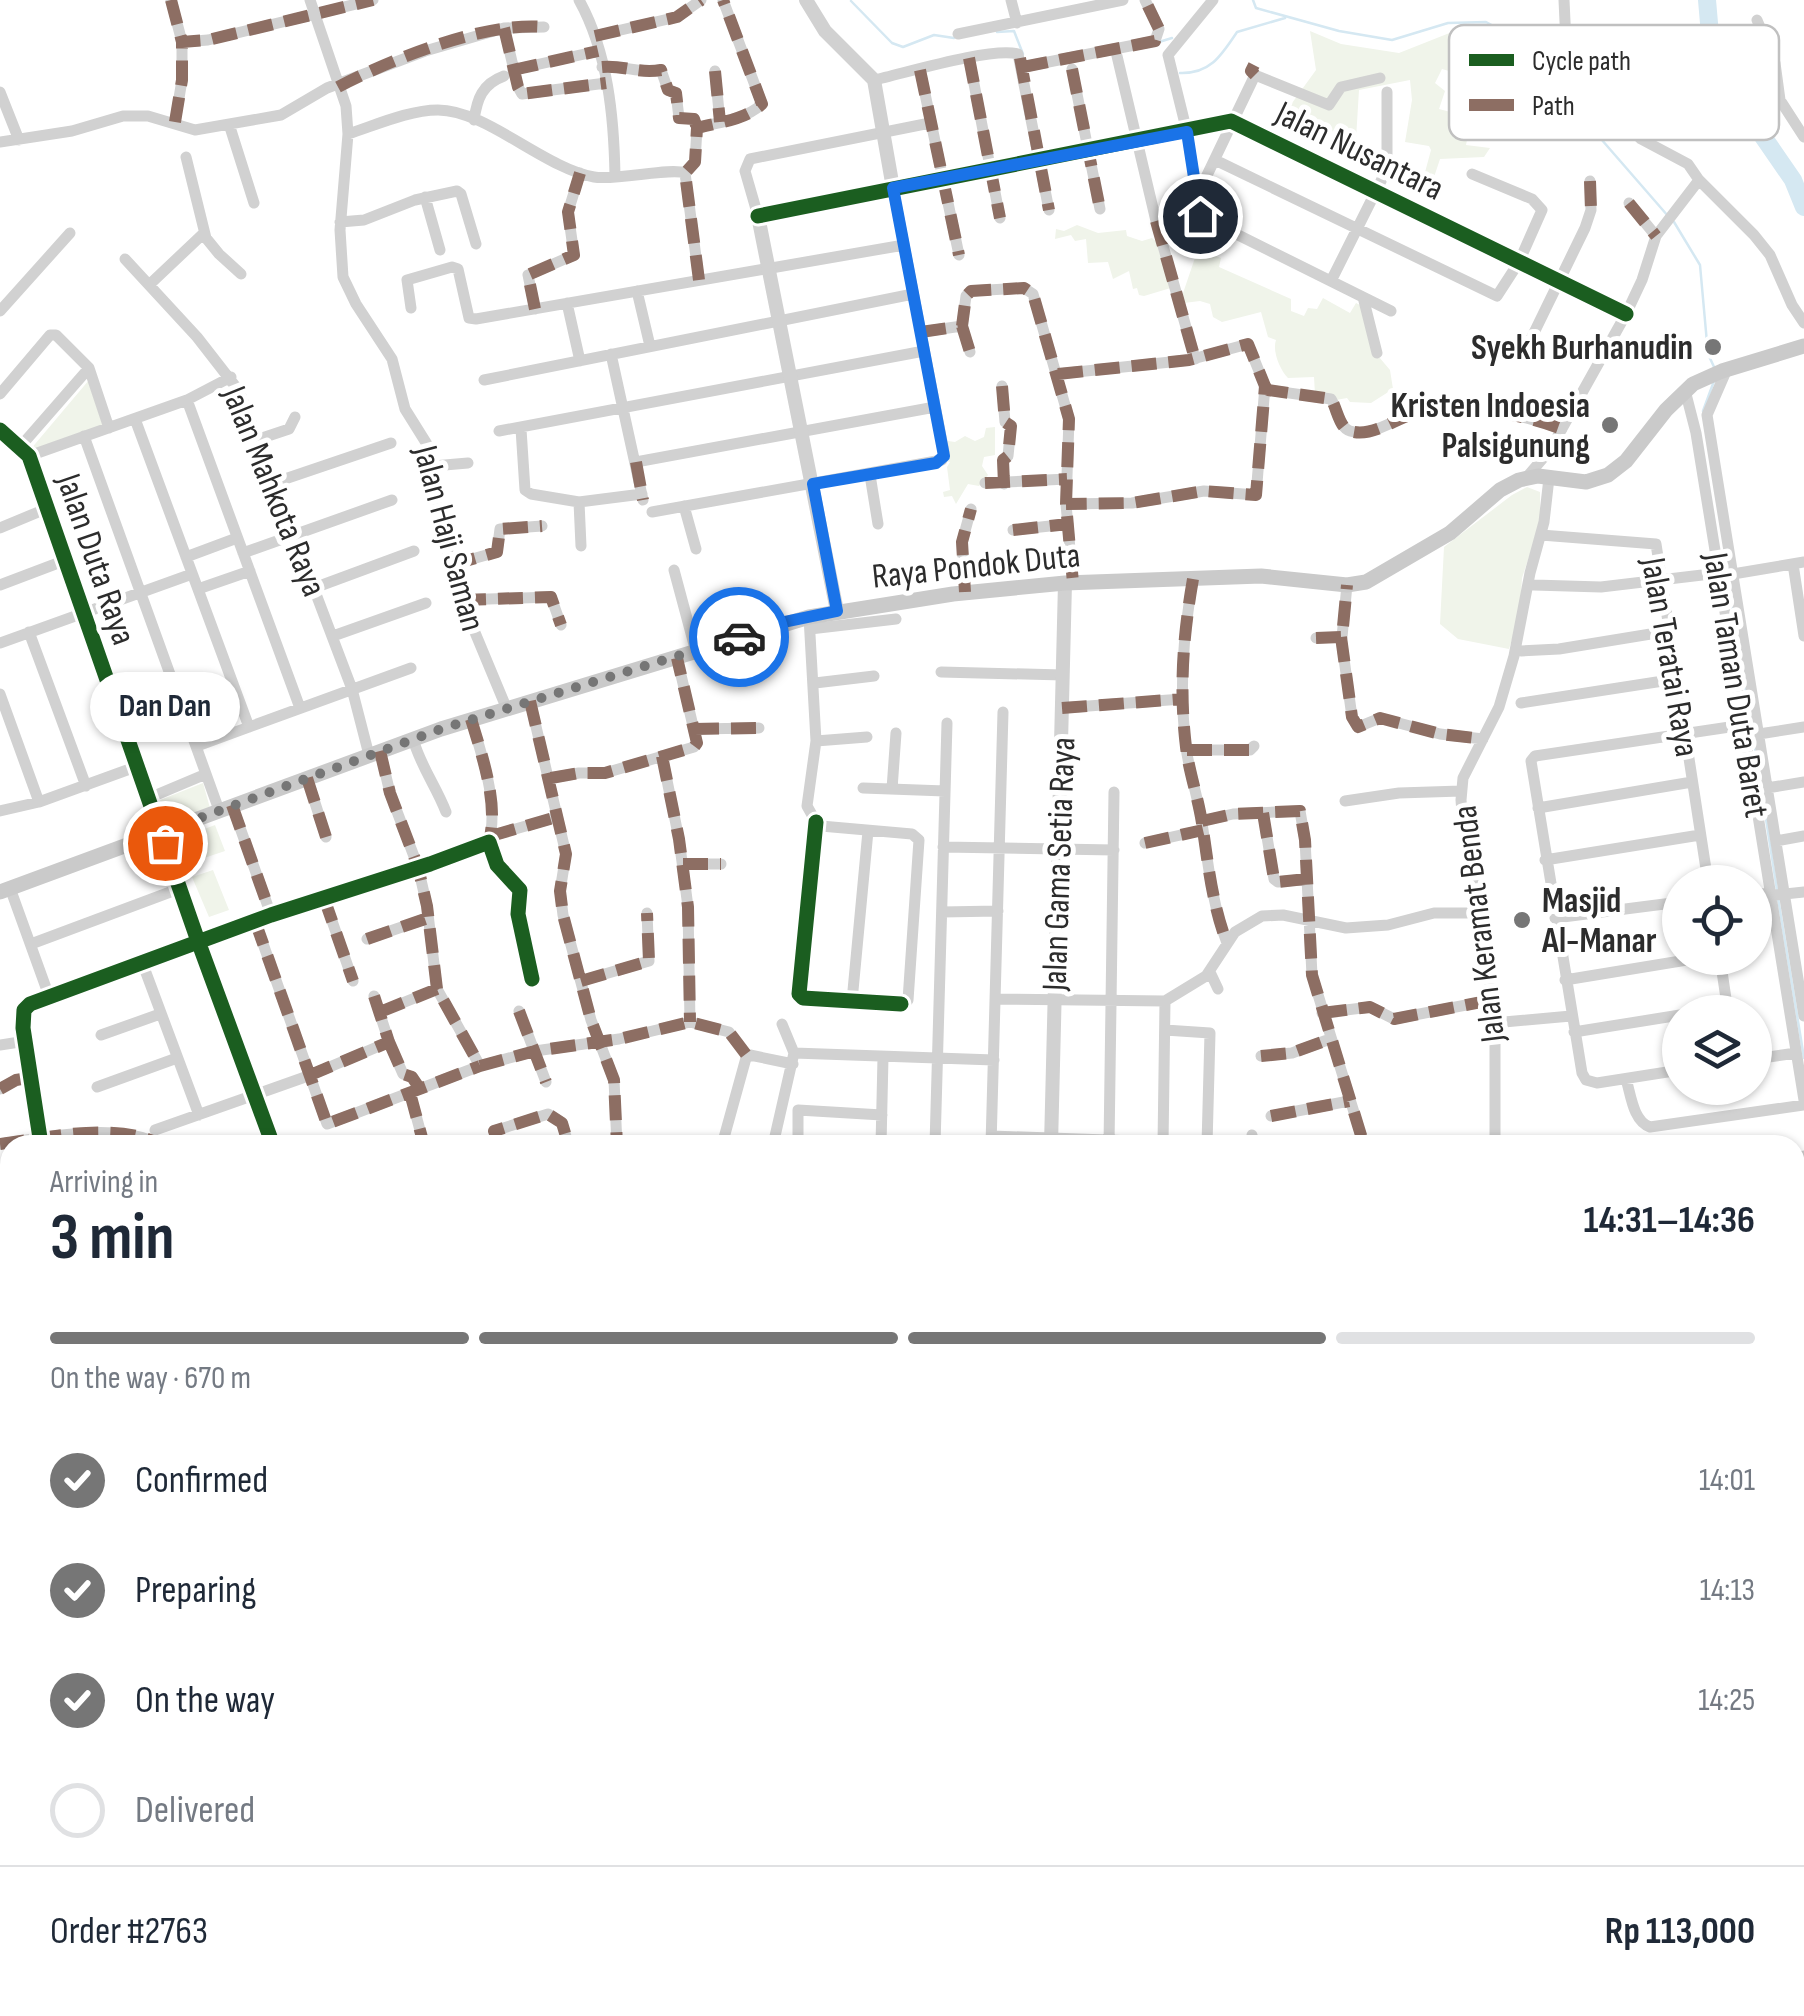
<!DOCTYPE html>
<html lang="en">
<head>
<meta charset="utf-8">
<style>
  :root { --surface:#fff; --page:#f6f6f7; --text:#1f2937; --muted:#747a83; --line:#e0e1e3; --accent:#767676 }
  body { margin:0; font-family:"Sofia Sans Condensed",sans-serif; background:var(--page); color:var(--text); height:100vh; display:flex; flex-direction:column; font-size:38px; white-space:nowrap }
  * { box-sizing:border-box; margin:0 }
  p { font-size:32px; color:var(--muted) }
  .icon { flex:none; width:55px; height:55px; fill:none; stroke:currentColor; stroke-width:2; stroke-linecap:round; stroke-linejoin:round }
  .map { position:relative; flex:1; overflow:hidden }
  .side { position:absolute; left:0px; top:1135px; width:1805px; height:882px; display:flex; flex-direction:column; background:var(--surface); border-radius:30px 30px 0 0; box-shadow:0 2px 8px #0004 }
  .side>* { flex:none }
  .buttons { position:absolute; left:1662px; top:865px; display:grid; gap:20px }
  .buttons a { display:grid; place-items:center; width:110px; height:110px; border-radius:50%; background:var(--surface); box-shadow:0 2px 8px #0004; font-size:50px }
  .pin { position:absolute; display:grid; place-items:center; width:85px; height:85px; color:#fff; margin:-42px; border:5px solid #fff; border-radius:50%; box-shadow:0 2px 10px #0007 }
  .courier { position:absolute; display:grid; place-items:center; width:100px; height:100px; margin:-50px; border:8px solid #1a73e8; border-radius:50%; background:#fff; color:#222; box-shadow:0 2px 12px #0007 }
  .bubble { position:absolute; height:70px; border-radius:35px; background:var(--surface); box-shadow:0 2px 8px #0004; font-size:32px; font-weight:700; line-height:70px; text-align:center }
  .head em { font-style:normal; font-weight:700 }
  .head div { display:flex; flex-direction:column-reverse }
  .head { display:flex; align-items:center; justify-content:space-between; height:170px; padding:0 50px }
  h1 { font-size:65px; font-weight:700; line-height:75px }
  .bar { display:grid; grid-template-columns:repeat(4,1fr); gap:15px 10px; align-content:center; height:120px; padding:0 50px }
  .bar i { height:12px; border-radius:8px; background:var(--line) }
  .bar .active { background:var(--accent) }
  .bar p { grid-column:span 4 }
  .line { display:flex; align-items:center; gap:25px; padding:0 50px; border-top:2px solid var(--line) }
  .line div { flex:1 }
  ol { padding:0 50px; list-style:none }
  li { display:flex; align-items:center; gap:30px; height:110px }
  li p { margin-inline-start:auto }
  li .icon { padding:10px; border-radius:50%; background:var(--accent); color:#fff; stroke-width:4 }
  li:last-child { color:var(--muted) }
  li i { width:55px; height:55px; border:5px solid var(--line); border-radius:50% }
  .map>svg:first-child { display:block }
  .green { fill:#f0f4ea }
  .lines { fill:none; stroke-linecap:round; stroke-linejoin:round }
  .stream { stroke:#d5e8f2; stroke-width:2.5 }
  .river { stroke:#d5e8f2; stroke-width:18 }
  .minor { stroke:#d1d1d1; stroke-width:11 }
  .tertiary { stroke:#d1d1d1; stroke-width:14 }
  .secondary { stroke:#cacaca; stroke-width:15 }
  .trunk { stroke:#c1c1c1; stroke-width:20 }
  .motorway { stroke:#bebebe; stroke-width:20 }
  .quiet { stroke:#8d6e63; stroke-width:12; stroke-dasharray:25 12; stroke-linecap:butt }
  .cycleway-casing { stroke:#fff; stroke-width:21 }
  .cycleway { stroke:#1b5e20; stroke-width:15 }
  .done { stroke:#767676; stroke-width:10; stroke-dasharray:0 18 }
  .route { stroke:#1a73e8; stroke-width:12 }
  .poi-dot { fill:#767676; stroke:#fff; stroke-width:4 }
  .labels { text-anchor:middle; stroke-width:10; stroke-linejoin:round; paint-order:stroke }
  .street-label { font-size:35px; fill:#2c2c2c; stroke:#fff }
  .poi-label { font-size:35px; font-weight:bold; fill:#2c2c2c; stroke:#fff; text-anchor:end }
  .key { fill:#fff; stroke:#c0c0c0; stroke-width:2.5 }
  .key-label { font-size:28px; fill:#2c2c2c }
</style>
</head>
<body>
<div class="map">
<svg width="1804" height="2016" viewBox="0 0 1804 2016">
  <rect width="100%" height="100%" fill="#fff"/>
  <path class="green" d="M1492,30L1527,58L1511,71L1526,88L1511,104L1480,78L1471,81L1465,59L1460,56L1450,57L1454,67L1449,71L1442,69L1435,83L1445,91L1439,109L1458,114V127L1469,130L1466,145L1490,148L1484,157L1440,159L1434,177L1424,176L1431,150L1429,146L1405,142L1412,100L1410,80L1359,90L1356,139L1353,141L1287,110L1316,70L1310,31L1341,44L1399,53L1452,32Z
    M1077,225L1098,233L1126,230L1127,236L1142,241L1152,238L1163,248L1174,287L1144,296L1139,295L1137,288L1133,289L1129,271L1113,279L1108,262L1088,263L1086,239L1075,241L1071,235L1055,239L1056,229L1064,231Z
    M1198,249L1221,258L1219,267L1291,299V311L1304,316L1308,308L1317,309L1323,298L1350,313L1356,303L1370,310L1379,357L1390,370L1393,389L1371,403L1350,402L1347,398L1336,400L1315,394L1314,377L1288,378C1280,370 1272,351 1276,340L1268,337L1261,312L1222,322L1213,317L1210,304L1200,301L1184,303L1181,299Z
    M89,380L106,429L30,450Z
    M995,427V455L984,457L982,466L988,475L979,486L968,484L956,504L952,496L944,497L943,492L950,490L947,467L950,462L945,461L948,441L955,442L965,436L975,441L984,437L986,428Z
    M1527,487L1540,492V523L1522,578L1520,613L1509,649L1458,639L1440,624L1444,547L1512,495Z
    M203,783L210,808L164,827L155,802Z
    M215,825L225,851L192,862L183,837Z
    M213,870L229,910L209,917L192,877Z"/>
  <g class="lines">
    <path class="stream" d="M1253,0L1256,8L1339,31L1392,40L1448,23L1486,22L1514,37L1584,115L1588,124L1668,216
      M851,1L892,43L903,47L934,35L954,38
      M997,32L1014,31L1023,54
      M1159,42L1172,38
      M1180,73C1210,74 1221,56 1237,32L1285,18
      M1674,222L1700,265L1708,354L1715,369
      M1703,411L1714,381
      M1725,562L1747,697
      M1753,735L1777,890
      M1778,898L1804,1058"/>
    <path class="river" d="M1707,0L1711,46L1755,125L1793,180L1804,207"/>
    <path class="minor" d="M171,0L182,42
      M310,0L346,106L348,134L340,230L343,277L356,304L392,359L405,409L430,449L437,510L459,594L506,707
      M579,0C608,52 614,118 615,176
      M1011,0L1017,23
      M1213,0L1168,55L1187,132L1200,216L1391,311
      M1564,0L1566,43L1590,89L1641,139L1688,164L1699,180L1754,235L1770,255L1792,305L1804,323
      M1757,20L1775,63L1780,100L1804,137
      M504,28L518,87L522,94L606,83
      M958,34L1123,0
      M595,36L677,17L701,0
      M1117,56L1156,221L1195,359
      M969,58L1000,218
      M602,67C624,65 639,74 661,70L668,90L676,93L679,118L694,119L697,128
      M1023,67L1155,41L1159,29L1145,0
      M1072,69L1100,209
      M513,70L598,51
      M920,70L959,255
      M715,71L720,122
      M874,80C906,73 990,47 1018,54L1049,210
      M0,92L19,140
      M1602,102L1675,82
      M474,120C477,99 482,84 504,76
      M175,122L182,80V42L208,40L373,0
      M229,124L254,203
      M348,134C376,125 409,110 438,110C486,110 544,168 594,177C616,181 671,167 685,173
      M0,142L72,131L123,116H148L195,130L281,115L327,88L425,51L504,28L544,27
      M186,157L206,238L219,254L241,274
      M1215,160L1497,296L1519,262L1542,210L1532,199L1472,174
      M1198,194L1255,75L1329,105L1341,87L1380,78
      M425,197L440,250
      M1629,203L1656,236
      M758,216L745,171L750,159L930,123
      M340,222L364,220L415,200L457,191L461,194L476,244
      M125,259L197,337L239,391L352,689L369,755
      M699,280L685,173L695,162L697,128C719,122 745,120 762,104L723,0
      M1331,281L1387,169V92
      M149,285L204,233
      M637,291L650,346
      M1363,297L1377,353
      M567,303L580,361
      M411,308L407,280L452,267L458,269L469,318L476,319L904,245
      M535,309L528,275L574,255L568,212L580,173
      M0,311L70,233
      M962,326L970,352
      M921,332L962,326L966,296L971,291L1024,288L1033,294L1069,419L1066,504L1073,583
      M1528,345L1585,228L1591,210L1590,181
      M611,354L643,500
      M1727,369L1707,415L1804,1016
      M1058,374L1189,360L1248,344L1265,386L1256,495L1204,491L1132,503L1066,504
      M484,380L913,294
      M1002,386L1005,422L1011,426L1008,456L1003,460L1004,484
      M1265,386L1268,390L1331,399C1337,408 1339,428 1350,431C1373,438 1395,418 1416,413C1462,403 1519,413 1562,429
      M1685,390L1696,433L1804,1100
      M0,394L50,335H56L89,368L109,428
      M187,400L300,708
      M135,419L249,727
      M521,429L525,490L531,494L579,502L581,546
      M499,431L924,351
      M84,436L219,810
      M259,439L289,429L295,417
      M20,447L89,368
      M29,456L187,400L231,377
      M636,462L935,407
      M433,466L468,463
      M870,475L878,524
      M1527,477L1550,450L1626,314L1642,280L1656,236L1699,180
      M276,482L391,443
      M985,483L1067,479
      M579,502L642,494
      M684,506L696,549
      M652,512L942,460L944,452L893,188L1231,121L1626,314
      M0,528L48,508
      M1013,530L1068,524
      M1541,535L1656,544L1708,882
      M243,553L392,500
      M186,557L237,538
      M1793,564L1804,636
      M451,565L497,552L500,529L542,526
      M674,570L696,652
      M1733,574L1804,562
      M1193,579C1183,636 1179,689 1186,747C1189,772 1198,797 1202,823C1208,863 1212,904 1227,943
      M0,585L66,560
      M1534,585L1601,587L1719,573
      M314,588L414,551
      M198,589L250,571
      M965,592L962,542L971,509
      M461,600L551,597L561,625
      M809,617L816,741L807,806L816,822L799,994L803,998L904,1004L908,1000L919,840L912,834L821,826L816,822
      M810,629L896,619
      M29,632L86,786
      M333,636L426,603
      M1341,637L1352,717L1358,727L1380,718L1440,734L1483,739
      M1316,638L1342,637L1347,585
      M0,643L192,574
      M1521,651L1559,649L1669,631
      M941,672L1063,675
      M815,683L874,676
      M0,694L39,802
      M530,701L566,854L560,891L563,915L591,1020L614,1080L617,1145
      M1521,703L1676,679
      M1062,708L1182,699
      M471,719C482,756 499,803 489,842
      M694,729L759,728
      M1759,734L1804,727
      M413,739C421,767 436,786 446,812
      M816,741L867,737
      M197,746L411,668
      M1187,750H1250L1254,746
      M380,751L390,793L418,867L427,906L437,989L480,1066L535,1051L619,1039L690,1022L729,1032L748,1057
      M662,756L679,839L688,907L690,1022
      M307,778L326,837
      M551,778L579,773H605L694,747L697,743L677,658
      M863,788L945,791
      M1767,788L1804,782
      M892,789L896,733
      M149,798L206,774
      M1345,801L1399,793L1461,791
      M232,805L271,915
      M1538,808L1692,782
      M0,811L39,802L138,766
      M1263,813L1274,879L1278,882L1306,879
      M1202,821L1233,814L1300,811L1305,840L1312,975L1364,1145
      M162,831L273,1145
      M491,836L557,817
      M1776,841L1804,836
      M1145,843L1203,830
      M943,847L1114,850
      M1545,860L1700,835
      M683,864H721
      M10,888L49,996
      M1755,893L1775,895L1804,892
      M324,898L353,981
      M942,912L998,911
      M1555,918L1680,902
      M255,921L327,1124L480,1066
      M367,939L428,918
      M31,944L181,888
      M1720,958L1728,1012
      M142,962L199,1115
      M1210,972L1218,989
      M1565,980L1699,958
      M581,981L649,961L647,913
      M995,999L1165,1001
      M852,1001L868,831
      M1165,1001L1206,976L1235,932L1262,916L1283,915L1346,928L1388,925L1434,913H1479
      M519,1011L546,1082
      M380,1012L437,989
      M1698,1012L1727,1008
      M1322,1013L1370,1007L1394,1019L1492,1000
      M1504,1022L1571,1016
      M1165,1030L1210,1033L1207,1145
      M1574,1032L1680,1015
      M101,1035L160,1014
      M389,1042L403,1074L412,1077L420,1089
      M0,1045L26,1041
      M794,1053L994,1060
      M1261,1056L1292,1053L1330,1039
      M1755,1059L1796,1053
      M1680,1070L1597,1083L1586,1080L1582,1073L1531,761L1535,756L1743,725
      M1626,1079C1631,1095 1633,1121 1650,1127L1804,1105
      M97,1087L177,1058
      M0,1089L16,1080L32,1077
      M410,1093L424,1145
      M1271,1116L1349,1101
      M155,1130L308,1076L389,1042L374,996
      M1252,1135L1254,1145
      M992,1136L1163,1142
      M40,1138L23,1028L24,1010L30,1004L271,915L430,864L489,842L497,865L520,890L518,914L532,979
      M0,1144C47,1138 107,1123 153,1141L155,1145
      M499,1145L494,1131L548,1114L562,1123L568,1143L575,1145
      M722,1145L746,1058L750,1055L793,1064
      M773,1145L794,1053L782,1024
      M798,1145V1110L882,1115
      M881,1145L883,1057
      M935,1145L947,723
      M991,1145L1003,712
      M1109,1145L1114,792
      M1163,1145L1165,1001
      M1495,1145V1023L1475,871L1463,824L1461,800L1463,778L1499,707L1514,656L1530,573L1544,522L1549,478
      M1795,1158L1804,1156
      M0,1192L10,1190
      M0,1251L10,1260
      M1795,1311L1804,1309
      M1795,1373L1804,1372
      M1795,1402L1804,1458
      M6,1423L10,1422
      M1795,1469L1804,1468
      M1795,1530L1804,1528
      M1795,1598L1804,1592
      M0,1683L10,1680
      M1795,1819L1804,1844
      M0,1872L10,1870
      M1795,1984H1804
      M495,2008L497,2016
      M669,2008L671,2016
      M770,2008L772,2016
      M828,2008L830,2016
      M1058,2008L1061,2016
      M1249,2008L1253,2016
      M1447,2008L1451,2016
      M1557,2008L1558,2016
      M1644,2008V2016
      M1690,2008L1691,2016
      M1743,2008L1760,2010L1767,2008
      M687,2016L725,2008
      M997,2016L1014,2008
      M1179,2016L1209,2008
      M1318,2016L1321,2015
      M1500,2016V2008"/>
    <path class="tertiary" d="M806,0L825,31L874,80L893,188L758,216L837,611
      M0,430L29,456L162,831
      M1051,1145L1065,583
      M876,2008L883,2016
      M890,2008L898,2016"/>
    <path class="secondary" d="M0,892L441,729L809,617L953,594L1065,583L1261,576L1347,585L1366,582L1450,533L1500,490L1519,480L1538,476L1586,482L1608,475L1626,461L1666,410L1693,384L1722,371L1804,346
      M0,1539L10,1544"/>
    <path class="trunk" d="M1795,1786L1804,1785
      M167,2016L192,2008
      M226,2016L279,2008"/>
    <path class="motorway" d="M1795,1647L1804,1646
      M1795,1673L1804,1672
      M0,2000L10,1997
      M24,2016L49,2008"/>
    <path class="quiet" d="M171,0L182,42
      M504,28L518,87L522,94L606,83
      M595,36L677,17L701,0
      M969,58L1000,218
      M1020,58L1049,210
      M1254,65L1251,71L1255,75
      M602,67C624,65 639,74 661,70L668,90L676,93L679,118L694,119L697,128
      M1023,67L1155,41L1159,29L1145,0
      M1072,69L1100,209
      M513,70L598,51
      M920,70L959,255
      M715,71L720,122
      M338,87C389,60 486,21 544,27
      M175,122L182,80V42L208,40L373,0
      M1590,181L1591,210
      M1629,203L1656,236
      M1156,221L1195,359
      M699,280L685,173L695,162L697,128C719,122 745,120 762,104L723,0
      M535,309L528,275L574,255L568,212L580,173
      M962,326L970,352
      M921,332L962,326L966,296L971,291L1024,288L1033,294L1069,419L1066,504L1073,583
      M1058,374L1189,360L1248,344L1265,386L1256,495L1204,491L1132,503L1066,504
      M1002,386L1005,422L1011,426L1008,456L1003,460L1004,484
      M1265,386L1268,390L1331,399C1337,408 1339,428 1350,431C1373,438 1395,418 1416,413C1462,403 1519,413 1562,429
      M636,462L643,500
      M985,483L1067,479
      M1013,530L1068,524
      M451,565L497,552L500,529L542,526
      M1193,579C1183,636 1179,689 1186,747C1189,772 1198,797 1202,823C1208,863 1212,904 1227,943
      M965,592L962,542L971,509
      M461,600L551,597L561,625
      M1341,637L1352,717L1358,727L1380,718L1440,734L1483,739
      M1316,638L1342,637L1347,585
      M530,701L566,854L560,891L563,915L591,1020L614,1080L617,1145
      M1062,708L1182,699
      M471,719C482,756 499,803 489,842
      M694,729L759,728
      M1187,750H1250L1254,746
      M380,751L390,793L418,867L427,906L437,989L480,1066L535,1051L619,1039L690,1022L729,1032L748,1057
      M662,756L679,839L688,907L690,1022
      M307,778L326,837
      M551,778L579,773H605L694,747L697,743L677,658
      M232,805L271,915
      M1263,813L1274,879L1278,882L1306,879
      M1202,821L1233,814L1300,811L1305,840L1312,975L1364,1145
      M491,836L557,817
      M1145,843L1203,830
      M683,864H721
      M324,898L353,981
      M255,921L327,1124L480,1066
      M367,939L425,919
      M581,981L649,961L647,913
      M519,1011L546,1082
      M380,1012L437,989
      M1322,1013L1370,1007L1394,1019L1492,1000
      M389,1042L403,1074L412,1077L420,1089
      M1261,1056L1292,1053L1330,1039
      M308,1076L389,1042L374,996
      M0,1089L16,1080L32,1077
      M410,1093L424,1145
      M1271,1116L1349,1101
      M0,1144C47,1138 107,1123 153,1141L155,1145
      M499,1145L494,1131L548,1114L562,1123L568,1143L575,1145
      M0,1192L10,1190
      M0,1251L10,1260
      M669,2008L671,2016
      M828,2008L830,2016
      M1058,2008L1061,2016
      M1447,2008L1451,2016
      M1557,2008L1558,2016
      M1644,2008V2016
      M1690,2008L1691,2016
      M720,2009L722,2016
      M1179,2016L1209,2008
      M1500,2016V2008"/>
    <defs>
      <path id="cycleway" d="M758,216L1231,121L1626,314
        M0,430L29,456L198,941L273,1145
        M816,822L799,994L803,998L901,1004
        M40,1138L23,1028L24,1010L30,1004L271,915L430,864L489,842L497,865L520,890L518,914L532,979"/>
    </defs>
    <use href="#cycleway" class="cycleway-casing"/>
    <use href="#cycleway" class="cycleway"/>
  </g>
  <g class="lines">
    <path class="done" d="M165,843L162,832L441,729L739,637"/>
    <path class="route" d="M739,637L784,622L837,611L813,484L936,463L944,456L893,188L1187,132L1200,216"/>
  </g>
  <g class="poi-dot">
    <circle cx="1713" cy="347" r="10"/>
    <circle cx="1610" cy="425" r="10"/>
    <circle cx="1522" cy="920" r="10"/>
  </g>
  <g class="labels">
    <g class="street-label">
      <text transform="translate(1360 150) rotate(26)" y="12">Jalan Nusantara</text>
      <text transform="translate(275 491) rotate(68)" y="12">Jalan Mahkota Raya</text>
      <text transform="translate(450 538) rotate(75)" y="12">Jalan Haji Saman</text>
      <text transform="translate(97 559) rotate(71)" y="12">Jalan Duta Raya</text>
      <text transform="translate(976 565) rotate(-6)" y="12">Raya Pondok Duta</text>
      <text transform="translate(1671 657) rotate(80)" y="12">Jalan Teratai Raya</text>
      <text transform="translate(1737 685) rotate(81)" y="12">Jalan Taman Duta Baret</text>
      <text transform="translate(1058 864) rotate(-88)" y="12">Jalan Gama Setia Raya</text>
      <text transform="translate(1478 924) rotate(-97)" y="12">Jalan Keramat Benda</text>
    </g>
    <g class="poi-label">
      <text x="1693" y="359">Syekh Burhanudin</text>
      <text x="1590" y="417">Kristen Indoesia<tspan x="1590" dy="40">Palsigunung</tspan></text>
      <text x="1542" y="912" text-anchor="start">Masjid<tspan x="1542" dy="40">Al-Manar</tspan></text>
    </g>
  </g>
  <rect x="1449" y="25" width="330" height="115" rx="15" class="key"/>
  <rect x="1469" y="54" width="45" height="12" fill="#1b5e20"/>
  <rect x="1469" y="99" width="45" height="12" fill="#8d6e63"/>
  <g class="key-label">
    <text x="1532" y="70">Cycle path</text>
    <text x="1532" y="115">Path</text>
  </g>
</svg>
<div class="buttons">
<a><svg class="icon" aria-label="locate" viewBox="0 0 24 24"><circle cx="12" cy="12" r="6"/><path d="M12 2v4M12 18v4M2 12h4M18 12h4"/></svg></a>
<a><svg class="icon" aria-label="layers" viewBox="0 0 24 24"><path d="M12 4l9 5-9 5-9-5zM3 14l9 5 9-5"/></svg></a>
</div>
<div class="pin" style="left:165px;top:843px;background:#ea580c"><svg class="icon" aria-label="bag" viewBox="0 0 24 24"><path d="M5 8h14l-1 12H6zM9 8a3 3 0 0 1 6 0"/></svg></div>
<div class="pin" style="left:1200px;top:216px;background:#1f2937"><svg class="icon" aria-label="home" viewBox="0 0 24 24"><path d="M3 11l9-7 9 7M6 9v11h12V9"/></svg></div>
<div class="courier" style="left:739px;top:637px"><svg class="icon" aria-label="car" viewBox="0 0 24 24"><path d="M5 17H2v-5l4-1 3-4h7l3 4 3 1v5h-3M9 17h6M6 11h13"/><circle cx="7" cy="17" r="2"/><circle cx="17" cy="17" r="2"/></svg></div>
<div class="bubble" style="left:90px;top:672px;width:150px">Dan Dan</div>
<section class="side">
<div class="head"><div><h1>3 min</h1><p>Arriving in</p></div><em>14:31–14:36</em></div>
<div class="bar"><i class="active"></i><i class="active"></i><i class="active"></i><i></i><p>On the way · 670 m</p></div>
<ol>
<li><svg class="icon" aria-label="check" viewBox="0 0 24 24"><path d="M5 12l5 5 9-10"/></svg>Confirmed<p>14:01</p></li>
<li><svg class="icon" aria-label="check" viewBox="0 0 24 24"><path d="M5 12l5 5 9-10"/></svg>Preparing<p>14:13</p></li>
<li><svg class="icon" aria-label="check" viewBox="0 0 24 24"><path d="M5 12l5 5 9-10"/></svg>On the way<p>14:25</p></li>
<li><i></i>Delivered</li>
</ol>
<div class="line" style="height:130px"><div>Order #2763</div><b>Rp 113,000</b></div>
</section>
</div>
</body>
</html>
